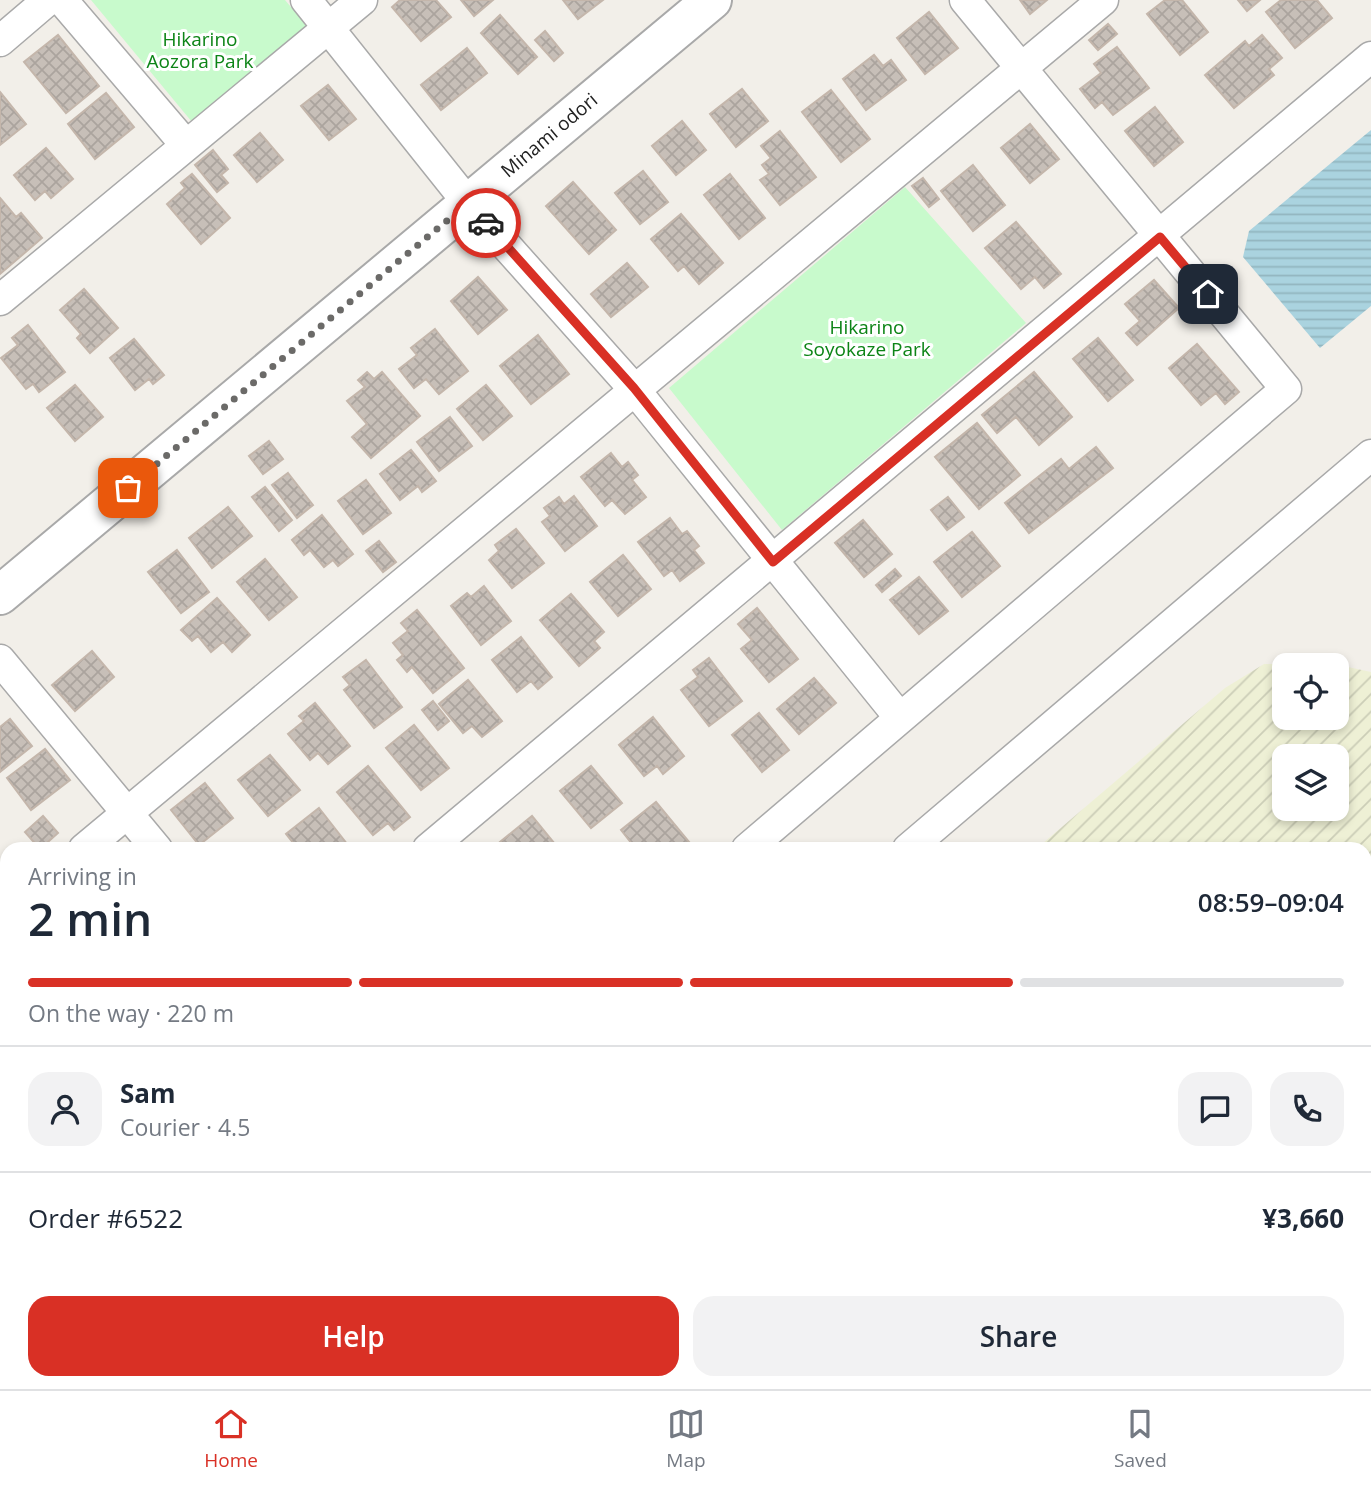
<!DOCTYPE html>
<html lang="en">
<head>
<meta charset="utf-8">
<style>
  :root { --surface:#fff; --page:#f2f2f3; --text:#1f2937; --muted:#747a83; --line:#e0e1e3; --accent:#d93025 }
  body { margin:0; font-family:"Open Sans",sans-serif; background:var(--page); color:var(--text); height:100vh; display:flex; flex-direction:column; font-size:26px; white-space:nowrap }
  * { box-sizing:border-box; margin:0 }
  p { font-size:23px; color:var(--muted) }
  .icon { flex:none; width:38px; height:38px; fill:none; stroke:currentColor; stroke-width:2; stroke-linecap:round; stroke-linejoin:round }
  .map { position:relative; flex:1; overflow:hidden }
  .details { position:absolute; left:0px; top:842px; width:1372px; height:548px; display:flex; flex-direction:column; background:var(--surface); border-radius:21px 21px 0 0; box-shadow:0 4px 10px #0003 }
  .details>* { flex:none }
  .controls { position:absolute; left:1272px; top:653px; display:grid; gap:14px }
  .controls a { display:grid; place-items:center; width:77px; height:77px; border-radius:14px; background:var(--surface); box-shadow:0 4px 10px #0003; font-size:35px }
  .pin { position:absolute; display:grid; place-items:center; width:60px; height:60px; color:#fff; margin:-30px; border-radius:14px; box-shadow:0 4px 10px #0006 }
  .courier { position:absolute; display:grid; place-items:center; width:70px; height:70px; margin:-35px; border:5px solid #d93025; border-radius:50%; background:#fff; color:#222; box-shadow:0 2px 9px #0007 }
  .summary em { font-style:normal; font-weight:600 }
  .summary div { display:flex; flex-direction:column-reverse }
  .summary { display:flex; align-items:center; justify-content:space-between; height:119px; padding:0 28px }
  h1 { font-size:46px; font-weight:600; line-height:52px }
  .bar { display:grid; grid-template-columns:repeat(4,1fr); gap:10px 7px; align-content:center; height:84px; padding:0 28px }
  .bar i { height:9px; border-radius:5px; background:var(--line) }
  .bar .selected { background:var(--accent) }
  .bar p { grid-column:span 4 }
  .line { display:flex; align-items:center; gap:18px; padding:0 28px; border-top:2px solid var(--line) }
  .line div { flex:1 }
  .round { display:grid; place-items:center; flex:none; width:74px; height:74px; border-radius:21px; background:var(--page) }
  .cta { display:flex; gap:14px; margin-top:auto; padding:14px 28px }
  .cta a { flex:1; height:80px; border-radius:21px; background:var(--accent); color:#fff; font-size:28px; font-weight:600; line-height:80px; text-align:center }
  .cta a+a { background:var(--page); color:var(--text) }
  .menu { display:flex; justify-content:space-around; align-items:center; height:98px; border-top:2px solid var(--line); background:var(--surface); font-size:19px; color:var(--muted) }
  .menu a { display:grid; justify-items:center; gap:4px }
  .menu .selected { color:var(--accent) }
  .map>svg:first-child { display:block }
  .farmland { fill:url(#farmland-furrows); fill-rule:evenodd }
  .park { fill:#c8facc }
  .water { fill:url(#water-rules) }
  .building { fill:url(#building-cross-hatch); stroke:#c4b6ab; stroke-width:2 }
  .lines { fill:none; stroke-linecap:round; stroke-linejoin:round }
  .minor-casing { stroke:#a9a9a9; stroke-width:33 }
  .tertiary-casing { stroke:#a9a9a9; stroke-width:42 }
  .minor { stroke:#fff; stroke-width:30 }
  .tertiary { stroke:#fff; stroke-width:38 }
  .done { stroke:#6b6a68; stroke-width:7; stroke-dasharray:0 12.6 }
  .route { stroke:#d93025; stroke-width:9 }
  .labels { text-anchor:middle; stroke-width:6; stroke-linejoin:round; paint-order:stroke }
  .park-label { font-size:19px; fill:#0c8416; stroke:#fff }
  .street-label { font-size:19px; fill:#222; stroke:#fff }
</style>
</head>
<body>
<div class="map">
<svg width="1371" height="1389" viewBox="0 0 1371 1389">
  <defs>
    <pattern id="farmland-furrows" width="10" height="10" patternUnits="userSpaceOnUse" patternTransform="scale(1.75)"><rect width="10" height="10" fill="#eef0d5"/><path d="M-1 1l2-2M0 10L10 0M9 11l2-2" fill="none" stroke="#ccceb7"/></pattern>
    <pattern id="water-rules" width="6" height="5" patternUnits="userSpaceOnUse" patternTransform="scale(1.75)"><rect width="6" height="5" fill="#aad3df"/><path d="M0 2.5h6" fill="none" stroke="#92b5bf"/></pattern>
    <pattern id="building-cross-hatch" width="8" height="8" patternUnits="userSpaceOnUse" patternTransform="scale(1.75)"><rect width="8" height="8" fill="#c7bfb8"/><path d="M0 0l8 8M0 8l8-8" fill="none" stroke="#aba49e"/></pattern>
  </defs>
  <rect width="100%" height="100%" fill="#f2efe9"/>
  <path class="farmland" d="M1264,664H1334L1371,672V1165L1365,1168V849H1036L1225,688ZM1284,665H1337V718H1284ZM1284,756H1337V808H1284Z
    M1371,1179V1389H884L899,1382H1365V1182Z
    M408,1383V1382L876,1383L862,1389H401Z"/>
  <path class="park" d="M91,0H285L307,26L192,122Z
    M905,187L1026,323L782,530L669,388Z"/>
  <path class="water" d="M1371,130V306L1320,348L1243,257L1249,231Z"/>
  <path class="building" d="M400,0H436L451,17L421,41L392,7Z
    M461,0H493L474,16Z
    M563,0H603L578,19Z
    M1020,0H1047L1030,14Z
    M1165,0H1182L1208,32L1180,55L1147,14Z
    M1238,0H1260L1247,11Z
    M1281,0H1317L1332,18L1295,48L1266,12Z
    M929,12L958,48L925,74L897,38Z
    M500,15L537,57L518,74L481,33Z
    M1108,24L1117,34L1098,50L1089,40Z
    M545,31L563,53L554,61L535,40Z
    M58,35L99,86L66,113L24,62Z
    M1262,35L1282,58L1269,69L1274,75L1234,108L1205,75L1245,41L1249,46Z
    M1117,47L1149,88L1113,115L1102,102L1095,108L1080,89L1101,73L1094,64Z
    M467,48L487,73L441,110L421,85Z
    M874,55L883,66L891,60L906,80L866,110L843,79Z
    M328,85L356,119L329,140L301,106Z
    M742,89L768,121L736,147L710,114Z
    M831,90L870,139L841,162L802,112Z
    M0,92L26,124L0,145Z
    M106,93L134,127L95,159L68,124Z
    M1155,107L1183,142L1154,166L1125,131Z
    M682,121L706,150L676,175L652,146Z
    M1030,124L1059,159L1030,183L1001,148Z
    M780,131L816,177L780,205L760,180L769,174L762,165L771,158L761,146Z
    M260,133L283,160L257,182L234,155Z
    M46,148L73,179L51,198L45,191L35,200L14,175Z
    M213,150L228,169L221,175L228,183L217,192L195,165Z
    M973,165L1005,205L973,231L941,191Z
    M643,171L668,202L640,224L615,193Z
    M192,174L230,218L201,244L167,204L185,188L181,183Z
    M730,174L765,218L739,239L704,195Z
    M923,178L939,199L929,207L912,186Z
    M573,182L616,230L589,254L546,206Z
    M0,198L16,217L21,213L42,238L0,274Z
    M681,214L723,263L699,284L684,266L678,271L651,239Z
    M1016,222L1061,274L1044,288L1035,277L1021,289L985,248Z
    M627,263L648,287L611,317L591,294Z
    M478,277L507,310L478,334L451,301Z
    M1154,280L1179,308L1137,345L1126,333L1140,321L1125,304Z
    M84,289L118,328L90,353L77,338L81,334L60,310Z
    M28,325L65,372L39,392L33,384L26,389L1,358L18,345L12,338Z
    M435,329L468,371L439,394L426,379L414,388L399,369L417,355L411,348Z
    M538,335L569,374L531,404L500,366Z
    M1098,338L1133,380L1108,401L1073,359Z
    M134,339L164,375L153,384L149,379L135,390L110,358Z
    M1197,344L1239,392L1225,404L1216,393L1201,405L1169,368Z
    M367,372L374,379L382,372L420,416L371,458L352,437L367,424L347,401L365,387L358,380Z
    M1034,372L1072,417L1039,445L1016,417L997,433L982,415Z
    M75,385L103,417L75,441L47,408Z
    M486,385L512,416L483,440L457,409Z
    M450,417L472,446L439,471L417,442Z
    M977,423L1020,475L979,509L935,457Z
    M269,441L283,459L263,474L249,456Z
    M1096,447L1113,468L1029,533L1005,503L1061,459L1069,469Z
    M411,450L436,481L422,492L418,486L400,500L380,474Z
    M611,453L622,467L628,462L638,475L632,480L646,497L625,514L612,500L605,506L581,477Z
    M288,473L313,505L297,518L272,485Z
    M366,480L391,513L363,534L338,501Z
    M265,487L292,520L279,531L252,497Z
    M574,496L597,526L565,551L542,522L550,516L544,508L559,497L564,504Z
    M948,497L964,517L947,530L931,510Z
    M228,507L252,536L212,568L189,538Z
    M322,515L353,554L338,566L333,560L324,567L310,550L304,555L292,540Z
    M670,518L682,534L687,531L699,546L694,550L704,563L680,581L672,570L664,576L638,542Z
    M863,520L892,554L864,577L835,543Z
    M516,529L544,563L512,588L489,560L499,551L495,545Z
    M972,532L1000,566L962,597L934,562Z
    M379,541L396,562L383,572L366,551Z
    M177,550L209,592L181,613L148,572Z
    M623,555L651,589L618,616L590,582Z
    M265,559L297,597L269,620L237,582Z
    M895,569L901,576L882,592L876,585Z
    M919,577L948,611L919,634L890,600Z
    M484,586L511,621L481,645L451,606L467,593L471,597Z
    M571,594L604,632L594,641L600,648L579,666L540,620Z
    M217,598L250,635L232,652L223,642L211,652L198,636L192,641L181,630Z
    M757,608L798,659L769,682L741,649L752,640L738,624Z
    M417,610L464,668L433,693L412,667L407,672L397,660L403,655L393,643L408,631L401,623Z
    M521,637L552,677L538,689L531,681L517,692L492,660Z
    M92,651L114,677L75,711L52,685Z
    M709,658L742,701L709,726L681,690L698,677L693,670Z
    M366,660L402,707L374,728L344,690L350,685L343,677Z
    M814,678L836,703L799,734L777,709Z
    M468,680L502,721L482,737L472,726L463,733L439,704Z
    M433,701L449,721L438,730L422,710Z
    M315,703L350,746L328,764L318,753L310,760L288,734L304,721L299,716Z
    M759,713L789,750L762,772L732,735Z
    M653,717L684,756L663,774L657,766L644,776L619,745Z
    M10,719L32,746L0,772V727Z
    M414,725L449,768L421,790L386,748Z
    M45,749L70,780L31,810L7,778Z
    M270,755L300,790L268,816L238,780Z
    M368,766L410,817L394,830L388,823L373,835L337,792Z
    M591,766L622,803L591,828L560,791Z
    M205,783L233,818L199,845L171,810Z
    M656,802L694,848L693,849H660L655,843L649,849H636L621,830Z
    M319,808L351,849H298L286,834Z
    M43,816L58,833L40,849L25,832Z
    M532,816L559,849H505L500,842Z
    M7,959V1016L3,1011L0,1013V964Z
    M1,1068L7,1075V1126L1,1130Z
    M7,1237V1261L0,1252V1243Z
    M0,1288L7,1296V1325L0,1331Z"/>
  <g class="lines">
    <defs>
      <path id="minor" d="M62,0L185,144
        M306,0L468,203L634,389L900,718
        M0,41L48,0
        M0,300L362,0
        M0,660L157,849
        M84,849L1103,0
        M428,849L1371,57
        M747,849L1286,389L965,0
        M908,849L1371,455
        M0,918L7,913
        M0,1206L7,1200
        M110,1389L117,1382
        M272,1389L280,1382"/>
      <path id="tertiary" d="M0,595L712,0"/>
    </defs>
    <use href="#minor" class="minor-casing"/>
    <use href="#tertiary" class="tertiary-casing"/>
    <use href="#minor" class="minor"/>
    <use href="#tertiary" class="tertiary"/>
  </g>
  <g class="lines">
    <path class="done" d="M128,488L468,203L486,223"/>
    <path class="route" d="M486,223L634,388L773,562L1160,237L1208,294"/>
  </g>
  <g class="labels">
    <g class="park-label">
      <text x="200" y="46">Hikarino<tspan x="200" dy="22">Aozora Park</tspan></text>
      <text x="867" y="334">Hikarino<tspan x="867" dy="22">Soyokaze Park</tspan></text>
    </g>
    <g class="street-label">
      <text transform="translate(549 135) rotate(-40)" y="7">Minami odori</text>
    </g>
  </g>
</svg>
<div class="controls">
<a><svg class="icon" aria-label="locate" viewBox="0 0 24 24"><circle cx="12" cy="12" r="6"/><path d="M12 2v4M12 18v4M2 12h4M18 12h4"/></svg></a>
<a><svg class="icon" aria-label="layers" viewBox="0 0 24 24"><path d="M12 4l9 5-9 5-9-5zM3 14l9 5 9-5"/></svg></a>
</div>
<div class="pin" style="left:128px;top:488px;background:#ea580c"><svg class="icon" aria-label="bag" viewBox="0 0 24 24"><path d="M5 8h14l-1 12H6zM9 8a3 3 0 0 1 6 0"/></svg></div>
<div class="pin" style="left:1208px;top:294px;background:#1f2937"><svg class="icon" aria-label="home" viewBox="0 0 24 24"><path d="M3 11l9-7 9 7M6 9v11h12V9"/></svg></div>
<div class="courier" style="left:486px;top:223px"><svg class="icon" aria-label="car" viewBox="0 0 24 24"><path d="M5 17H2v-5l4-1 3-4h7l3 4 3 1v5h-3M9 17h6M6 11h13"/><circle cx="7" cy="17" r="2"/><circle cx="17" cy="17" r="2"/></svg></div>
<section class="details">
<div class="summary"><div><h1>2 min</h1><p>Arriving in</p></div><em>08:59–09:04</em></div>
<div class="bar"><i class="selected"></i><i class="selected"></i><i class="selected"></i><i></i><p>On the way · 220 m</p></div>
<div class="line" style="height:126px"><a class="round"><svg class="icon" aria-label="person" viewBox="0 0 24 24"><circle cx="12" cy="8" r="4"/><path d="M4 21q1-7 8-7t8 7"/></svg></a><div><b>Sam</b><p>Courier · 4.5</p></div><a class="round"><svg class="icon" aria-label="chat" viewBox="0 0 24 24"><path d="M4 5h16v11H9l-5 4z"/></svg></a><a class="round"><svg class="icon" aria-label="phone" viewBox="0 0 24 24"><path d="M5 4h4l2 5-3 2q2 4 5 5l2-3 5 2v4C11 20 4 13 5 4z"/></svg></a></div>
<div class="line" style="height:91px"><div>Order #6522</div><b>¥3,660</b></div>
<div class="cta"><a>Help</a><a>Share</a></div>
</section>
</div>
<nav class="menu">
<a class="selected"><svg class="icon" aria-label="home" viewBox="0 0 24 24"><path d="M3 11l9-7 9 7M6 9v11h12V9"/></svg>Home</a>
<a><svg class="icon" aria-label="map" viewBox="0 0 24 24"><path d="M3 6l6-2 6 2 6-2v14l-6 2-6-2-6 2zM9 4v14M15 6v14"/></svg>Map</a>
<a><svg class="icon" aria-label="saved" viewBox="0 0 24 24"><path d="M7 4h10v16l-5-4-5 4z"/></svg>Saved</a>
</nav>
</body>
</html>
